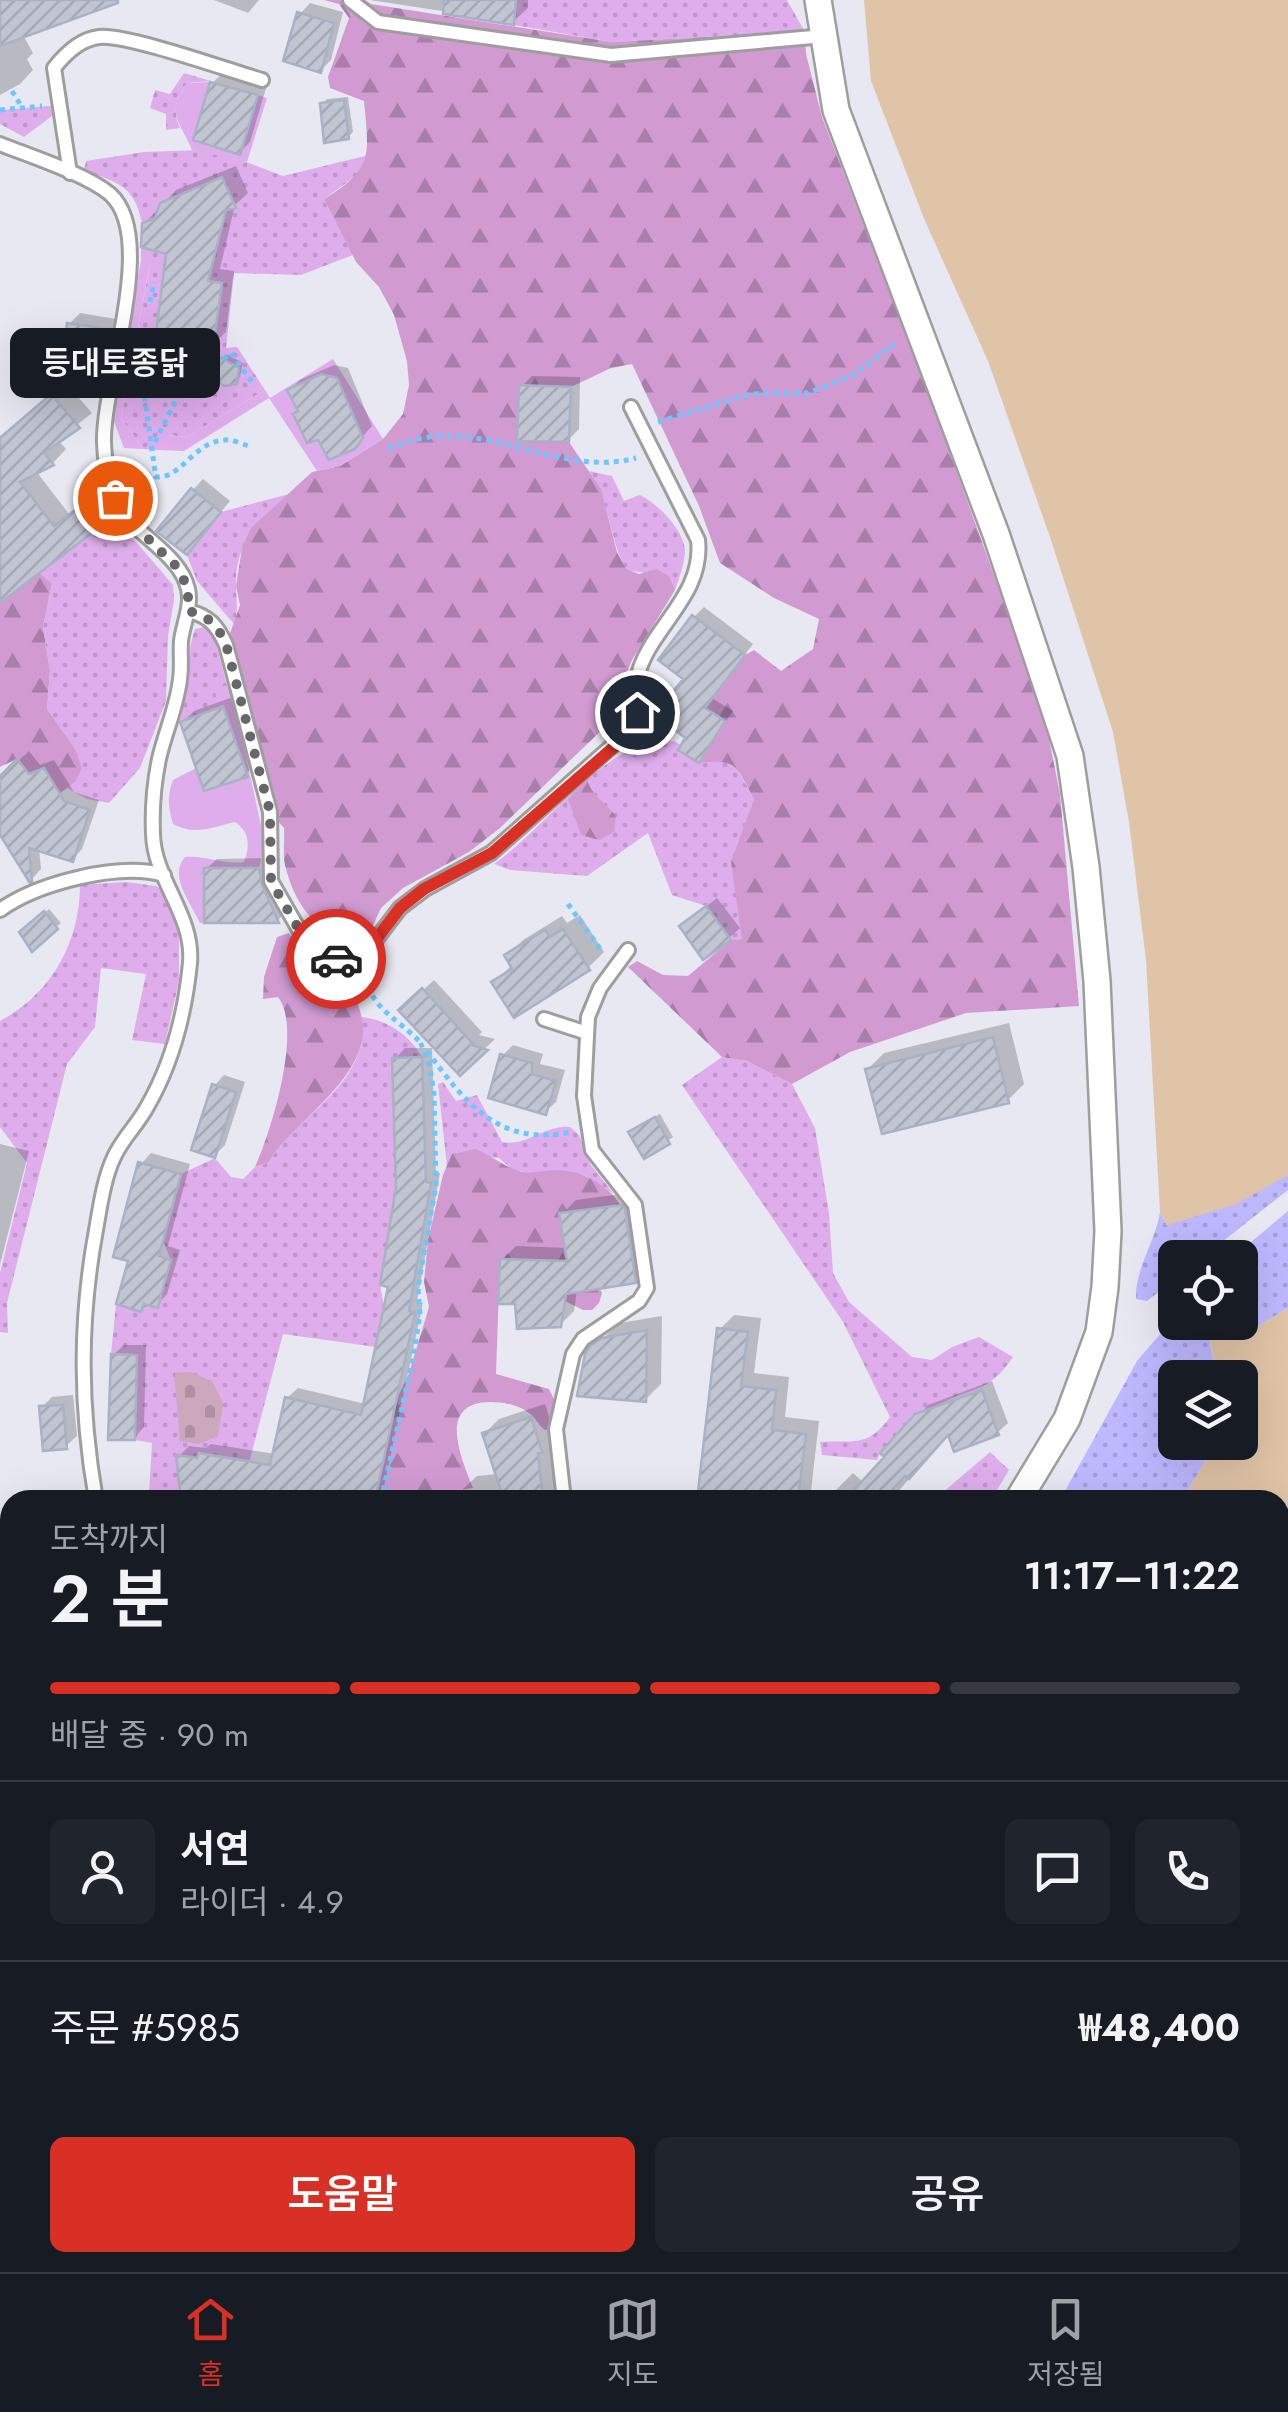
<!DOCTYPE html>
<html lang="ko">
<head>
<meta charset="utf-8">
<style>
  :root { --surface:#171b24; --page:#20242c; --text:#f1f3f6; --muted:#9ea1a6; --line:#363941; --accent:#d93025 }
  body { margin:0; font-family:Jost,"Noto Sans KR",sans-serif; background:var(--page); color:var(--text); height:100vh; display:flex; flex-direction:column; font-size:38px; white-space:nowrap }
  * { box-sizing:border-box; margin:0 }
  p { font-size:32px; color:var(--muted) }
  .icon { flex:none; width:55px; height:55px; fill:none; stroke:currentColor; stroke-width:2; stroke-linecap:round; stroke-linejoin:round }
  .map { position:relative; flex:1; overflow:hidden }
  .details { position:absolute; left:0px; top:1490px; width:1290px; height:782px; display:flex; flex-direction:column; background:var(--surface); border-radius:30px 30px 0 0; box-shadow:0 10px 40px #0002 }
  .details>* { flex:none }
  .tools { position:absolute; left:1158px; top:1240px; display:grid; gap:20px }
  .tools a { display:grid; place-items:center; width:100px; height:100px; border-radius:15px; background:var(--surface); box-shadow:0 10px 40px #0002; font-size:50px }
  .pin { position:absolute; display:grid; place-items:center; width:85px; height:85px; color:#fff; margin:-42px; border:5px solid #fff; border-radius:50%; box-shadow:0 2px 10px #0007 }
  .courier { position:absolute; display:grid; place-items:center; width:100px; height:100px; margin:-50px; border:8px solid #d93025; border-radius:50%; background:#fff; color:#222; box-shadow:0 2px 12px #0007 }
  .bubble { position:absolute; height:70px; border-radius:15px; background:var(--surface); box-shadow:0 10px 40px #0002; font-size:32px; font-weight:600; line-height:70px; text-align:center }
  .head em { font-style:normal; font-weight:600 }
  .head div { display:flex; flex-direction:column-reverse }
  .head { display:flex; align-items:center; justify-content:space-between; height:170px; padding:0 50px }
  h1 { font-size:65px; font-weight:600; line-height:75px }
  .bar { display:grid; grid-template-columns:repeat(4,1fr); gap:15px 10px; align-content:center; height:120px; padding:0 50px }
  .bar i { height:12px; border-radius:8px; background:var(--line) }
  .bar .active { background:var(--accent) }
  .bar p { grid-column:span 4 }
  .line { display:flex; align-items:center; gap:25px; padding:0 50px; border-top:2px solid var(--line) }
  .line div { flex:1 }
  .round { display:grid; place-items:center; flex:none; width:105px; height:105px; border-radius:15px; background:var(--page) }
  .cta { display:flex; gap:20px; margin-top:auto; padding:20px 50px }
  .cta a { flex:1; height:115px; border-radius:15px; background:var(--accent); color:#fff; font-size:40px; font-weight:600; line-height:115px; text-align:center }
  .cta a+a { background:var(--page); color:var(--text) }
  .dock { display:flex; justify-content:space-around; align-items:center; height:140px; border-top:2px solid var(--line); background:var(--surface); font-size:28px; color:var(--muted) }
  .dock a { display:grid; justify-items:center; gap:5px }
  .dock .active { color:var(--accent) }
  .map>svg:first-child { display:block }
  .grass { fill:url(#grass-dots) }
  .forest { fill:url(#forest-firs) }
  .sand { fill:url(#sand-dots) }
  .cemetery { fill:url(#cemetery-stones) }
  .garden { fill:#dfadec }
  .water { fill:#e0c4a7 }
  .shadow { fill:#0003 }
  .building { fill:url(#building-hatch); stroke:#a9b1c4; stroke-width:2.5 }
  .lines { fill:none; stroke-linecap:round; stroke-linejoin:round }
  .lane-casing { stroke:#9e9e9e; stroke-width:18 }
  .street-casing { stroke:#9e9e9e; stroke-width:30 }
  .path { stroke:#6cc7fe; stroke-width:5; stroke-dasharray:5 5; stroke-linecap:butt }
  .lane { stroke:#fff; stroke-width:12 }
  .street { stroke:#fff; stroke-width:25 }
  .done { stroke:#67676a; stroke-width:10; stroke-dasharray:0 18 }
  .route { stroke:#d93025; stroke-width:12 }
</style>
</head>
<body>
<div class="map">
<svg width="1288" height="2272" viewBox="0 0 1288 2272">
  <defs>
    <pattern id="grass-dots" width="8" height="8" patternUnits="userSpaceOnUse" patternTransform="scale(2.5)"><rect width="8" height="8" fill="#dfadec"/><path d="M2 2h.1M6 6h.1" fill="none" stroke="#bf95ca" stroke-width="1.8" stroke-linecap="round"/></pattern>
    <pattern id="forest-firs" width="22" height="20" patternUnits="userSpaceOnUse" patternTransform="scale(2.5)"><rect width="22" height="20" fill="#d19bd2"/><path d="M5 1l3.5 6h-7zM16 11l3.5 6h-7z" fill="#a97eaa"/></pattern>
    <pattern id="sand-dots" width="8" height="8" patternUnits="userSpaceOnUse" patternTransform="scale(2.5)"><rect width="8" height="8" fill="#beb8ff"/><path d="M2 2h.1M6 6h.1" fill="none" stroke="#a39eda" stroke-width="1.8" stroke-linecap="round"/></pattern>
    <pattern id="cemetery-stones" width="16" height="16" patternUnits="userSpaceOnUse" patternTransform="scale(2.5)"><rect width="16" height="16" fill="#cba8bc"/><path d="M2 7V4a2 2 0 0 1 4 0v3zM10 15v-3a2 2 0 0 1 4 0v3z" fill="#ae90a1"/></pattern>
    <pattern id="building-hatch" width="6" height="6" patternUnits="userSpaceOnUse" patternTransform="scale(2.5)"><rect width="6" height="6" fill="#c1c5d2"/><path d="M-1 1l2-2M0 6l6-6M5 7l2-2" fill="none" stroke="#a6a9b4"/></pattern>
  </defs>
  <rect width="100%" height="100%" fill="#e8e8f2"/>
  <path class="grass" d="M516,0H787L805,32L612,42L514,25Z
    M184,73L211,81L187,83C176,98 172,110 180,128L166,130V114L150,108L155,90L170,94Z
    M51,106L52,116L24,137L0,124V110Z
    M201,150L238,159L283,176L369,155L360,173L324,199L353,255L301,275L234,273L226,348L237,347L265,390L187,437L168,435L159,450L143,449L121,418L150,264L141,260V247L210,211L235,208L208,183L160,203L155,218L142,223C134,185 118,183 84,170L86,161L144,152Z
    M589,471L612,476L624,501L640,495C658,504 683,529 685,550C685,563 679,578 675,590L670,577L626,570C609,538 610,501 589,471Z
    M289,494C259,521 235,541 236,586C236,601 239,608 234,624L197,581L187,555L221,512Z
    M109,518L137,543L173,585L174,600L168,636L166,701L140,768L109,803L87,799L67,788L75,782L74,747L47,709L50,671L43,627L52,585L40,573Z
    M205,627L216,643L227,686L220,687L223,706L180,721C188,691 185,657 195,629Z
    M674,741L681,745L679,750L699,763L723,760L737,769L754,799C739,844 734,892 743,939L731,940L706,906L672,895L648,833L587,876L510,870L494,864C538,833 589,766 635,748C647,743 661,742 674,741Z
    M126,882L156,886L165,892L179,926V981L165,1044L132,1040L146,974L101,968L95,1027L67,1064L7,1303L8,1333L0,1332V1273L27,1163L0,1127V1021C51,994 80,942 80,885Z
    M362,1017C387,1020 409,1034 422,1057L392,1058L398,1177L380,1285L384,1306L376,1347L283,1334L250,1459L244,1500H152L149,1493L152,1443L135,1440L137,1355L111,1354L116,1304L141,1312L144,1304L158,1307L165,1282L151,1277L166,1276L171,1260L163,1241L181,1174L215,1158L231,1177L243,1179L255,1167L269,1162C293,1121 345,1097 360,1049C363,1040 362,1027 362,1017Z
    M722,1057L747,1061L792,1084L815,1128L829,1213L833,1273L849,1302L912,1357L932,1360L952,1347L979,1337L1013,1357C987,1396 969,1386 935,1407C916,1420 898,1438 880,1453L877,1460L822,1455L820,1442C855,1440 867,1448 890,1417L843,1322L682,1085Z
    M443,1082L456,1101L477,1095L502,1142C527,1147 544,1125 570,1127L579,1135L591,1165L614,1194L586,1176L560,1170L531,1173L513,1170L499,1158L452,1154L447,1167L438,1084Z
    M990,1452L1009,1470L991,1500H934Z"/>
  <path class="forest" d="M324,0H365L371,4L612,42L805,32L806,54L822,117L929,395L1044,714L1060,794L1079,1006L966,1013L850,1052L792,1084L747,1061L722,1057L628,967L637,961L663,975L688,976L731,940L742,939L731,862L754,799C736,767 738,758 699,763L725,721L704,708L745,655L754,650L781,671L813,649L819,619L774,598L720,563L699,506L632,364L611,368L571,387L520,385L517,440L569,442L601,489L617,552L626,569L639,574L657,569L670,577L675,590L632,660L625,676L624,700L608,724L500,828L469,852L403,888L381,908L370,932L354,941C317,934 296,906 286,869C282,857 285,841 284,828L270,812L226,645L240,605L236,586L242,548L251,528L312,472L340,466L383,439L403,414L409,385L407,361L394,315L379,287L356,262L324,199C374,169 369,155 364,101L330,88L328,77L349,18L339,4Z
    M40,573L52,584L43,627L50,671L47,709L74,747L82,768L75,782L59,794L44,768L29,774L17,759L0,767V603Z
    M587,780C593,797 605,802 616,816L614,832L599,840L581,835L568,799Z
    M289,933C297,943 303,956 312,964C323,974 342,978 351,989C355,994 358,1005 360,1011C380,1072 295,1118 269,1162L255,1167C271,1132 303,1029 278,997L263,999L264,977L277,937Z
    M476,1149C490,1155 505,1167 519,1171C533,1175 545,1169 559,1170C582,1171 609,1185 620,1205L560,1213L602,1293L599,1303L592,1310H583L565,1301L557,1261L500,1259L496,1374L549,1389L556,1403L550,1429L545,1430C538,1425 536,1418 529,1413C519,1405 504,1402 491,1402C436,1402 461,1458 473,1488L460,1490L461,1500H375L396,1401L409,1373L429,1307L424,1282L428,1240L443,1175L452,1154Z
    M376,2262H823L827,2272H371Z"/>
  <path class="sand" d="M1288,1175V1190L1203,1257L1175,1258V1279L1147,1301L1136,1299C1135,1268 1155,1243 1160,1212L1167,1225Z
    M1288,1211V1308L1255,1328L1226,1326L1210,1343L1217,1377L1175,1378V1442L1216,1443L1182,1500H1060L1137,1361L1175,1317V1322H1240V1258L1233,1257Z"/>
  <path class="cemetery" d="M190,1372L212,1381L223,1403L218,1436L199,1444L180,1441L174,1373Z"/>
  <path class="garden" d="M210,82L193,140L240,155L258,95L267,98L247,162L192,150C180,121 165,113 187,83Z
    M141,260L150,263L121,418L143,449L124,448L113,419Z
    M161,340L192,345L190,374L185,386L177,387L169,379Z
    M333,359L383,439L340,466L317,471L269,398L184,451L159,450L167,435L187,437L265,390L270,398Z
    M220,686H227L232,692L265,844L259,868L204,869V923H200C191,903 168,876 185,857C205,855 224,865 244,862C250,846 250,832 235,822C213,827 195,836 173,824C168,808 167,796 173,780L196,768L204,791L247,777L223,706L217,702L215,692Z"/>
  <path class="water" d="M864,0H1288V1175L1234,1205L1167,1225L1160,1212L1146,960L1129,822L1113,732L1050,537L988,361L925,221L871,81Z
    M1288,1308V2272H1063L1057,2263L1280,2262V1500H1182L1216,1443L1240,1442V1378L1217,1377L1208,1331L1226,1326L1255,1328Z"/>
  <path class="shadow" d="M13,0H101L23,35L33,53L27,59L33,70L20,84L0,95V7Z
    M214,0H259L248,13Z
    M370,0H528V8L513,22Z
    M310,3L343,12L331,60L321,70L300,14Z
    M223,73L267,85L250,142L240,152L212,83Z
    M348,97L353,132L348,137L322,104L327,99Z
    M236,166L248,193L235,205L220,269L234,271L226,332L212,345L169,252L144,224L176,190Z
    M80,313L116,319L109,369L98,379L69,324Z
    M226,354L243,363L240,377L236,382L222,358Z
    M334,365L348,368L372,426L353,447L300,410L290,390L300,380Z
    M532,376L580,377L579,429L568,440L522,386Z
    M66,383L92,413L58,440L66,449L53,463L36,471L69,514L94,495L109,513L0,599V435L2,437Z
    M203,479L230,501L197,541L193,490Z
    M704,607L753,644L712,698L733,711L699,760L688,738L687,679L694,617Z
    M233,697L257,764L246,774L184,721L194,711Z
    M29,751L40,765L54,760L74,792L99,800L82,849L72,860L39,849L41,869L31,880L0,830V778Z
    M269,858L288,910L278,920L207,921L206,869L217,859Z
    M717,898L740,928L729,938L682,926Z
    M49,909L61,923L30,950L28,928Z
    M580,915L604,952L588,968L494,982L512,965L507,956L523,940L562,916L567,923Z
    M434,980L482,1032L479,1035L495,1039L460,1072L402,1010Z
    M1009,1023L1024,1084L1008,1100L868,1069L884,1053Z
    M513,1045L543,1054L540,1064L565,1070L556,1102L545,1112L503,1055Z
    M405,1048H432L436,1172L440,1173L417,1302L423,1303L381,1500H184L179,1456L189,1446L206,1448L211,1444L275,1454L287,1398L298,1388L366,1404L391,1285L399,1187L395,1059Z
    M224,1075L245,1082L225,1145L215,1155L214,1086Z
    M660,1114L673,1137L645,1155L636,1128Z
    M0,1144L29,1151L0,1265Z
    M151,1153L190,1164L168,1246L180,1250L167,1294L157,1305L148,1302L141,1309L131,1259L141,1164Z
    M636,1192L649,1267L635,1281L577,1290L574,1311L560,1325L517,1302L502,1260L516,1246L567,1248L562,1214L576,1200Z
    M734,1315L761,1318L754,1373L789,1377L785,1417L819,1421L810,1500H699L720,1329Z
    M662,1316L661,1384L645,1400L592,1348L620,1323Z
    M124,1345H146L144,1427L134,1438L113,1355Z
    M992,1381L1008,1423L997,1433L949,1432L891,1500H826L853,1473L864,1483L928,1405Z
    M73,1395L77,1436L66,1446L42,1407L52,1397Z
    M545,1404L555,1435L552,1439L558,1500H463L462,1490L477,1476L498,1474L485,1433L499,1419Z
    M10,1619V1715L0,1709V1636Z
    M10,2018V2095L0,2090V2035Z
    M287,2262H356L354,2272H285Z
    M858,2262H981L986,2272H863Z"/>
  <path class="building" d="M0,0H118V3L0,46Z
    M444,0H516L514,25L443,14Z
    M297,12L334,23L321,73L283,61Z
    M210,82L258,95L240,155L193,140Z
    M344,100L349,139L324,143L320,103Z
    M222,177L236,208L226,210L208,281L222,283L213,348L155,340L166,254L141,247L142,223L155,218L160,203Z
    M67,323L107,329L99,382L60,375Z
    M220,357L239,368L237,384L224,386L219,382L216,376Z
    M321,374L337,378L363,438L355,449L329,460L318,440L307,443L293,414L298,411L287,390Z
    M519,385L571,387L569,442L517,441Z
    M51,394L80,428L44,453L54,465L20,482L54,526L79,507L97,529L0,603V438Z
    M191,488L221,512L187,555L156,531Z
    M692,615L745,655L705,708L725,721L699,763L678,750L685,738L655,714L683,679L658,660Z
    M223,706L248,777L204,791L180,722Z
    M17,759L29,774L44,768L64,801L90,810L73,862L29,848L32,882L30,883L0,835V776Z
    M204,868H259L262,885L279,923H204Z
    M706,906L731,940L703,960L679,926Z
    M44,911L58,929L32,952L19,932Z
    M563,929L590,970L514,1018L491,982L512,969L504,955L545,930L550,937Z
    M422,988L473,1044L471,1045L488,1050L460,1076L398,1010Z
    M993,1037L1009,1103L882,1134L865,1069Z
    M500,1054L532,1063V1074L556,1081L546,1115L488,1098Z
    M422,1057L426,1182L431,1183L409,1311L415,1313L375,1500H181L176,1455L197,1458L199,1453L270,1465L285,1397L361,1415L388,1287L380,1285L396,1187L392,1058Z
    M212,1084L236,1092L215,1158L191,1150Z
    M655,1117L670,1144L644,1159L628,1132Z
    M138,1162L181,1174L159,1256L171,1260L165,1281L158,1308L144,1304L141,1312L116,1304L128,1261L113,1257Z
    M622,1205L625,1209L636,1283L566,1294L561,1327L517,1329L515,1304H498L500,1259L567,1261L559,1213Z
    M717,1328L748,1332L741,1386L776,1390L772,1430L806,1434L798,1500H697Z
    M647,1330L646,1402L577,1396L585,1354L590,1346L602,1338Z
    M111,1354L137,1355L135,1440H108Z
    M982,1390L999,1435L954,1452L948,1435L909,1479L905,1476L883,1500H845L884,1457L880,1453L915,1414Z
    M63,1405L67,1449L43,1451L39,1406Z
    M531,1417L542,1452L538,1453L543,1500H504L482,1433Z"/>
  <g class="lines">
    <defs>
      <path id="lane" d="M350,0L378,22L611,55L824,36
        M0,144C30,156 86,174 110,194C159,238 102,382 104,443C105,473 114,505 135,526C153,544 182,562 188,589C192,606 183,624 181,641C180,653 182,666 180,679C177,707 165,732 159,759C154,783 152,810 153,834C154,880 194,915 190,963C185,1014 173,1062 147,1107C138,1124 122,1139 114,1157C104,1178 100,1207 96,1230C79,1322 80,1408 96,1500
        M70,173L54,68C65,54 81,39 99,37C124,33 231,71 262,80
        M188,611C209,616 217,625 226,645L270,812L271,881L302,935L326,955L346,962L365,954L400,908L425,889L491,853L629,731C638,710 633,690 640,668C656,623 704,593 698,540L631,407
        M0,910C38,883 119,862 164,875
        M544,1019L587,1033
        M564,1500L556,1429L573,1354L583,1339L639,1301L647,1288L635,1205L592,1150L584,1096L588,1017L600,988L628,950
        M823,2262L827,2272"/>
      <path id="street" d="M818,0L836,110L996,534L1070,756L1086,867L1097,981L1108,1231L1105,1287L1099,1332L1067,1419L1018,1500
        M0,1598L10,1604
        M67,2262L71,2272
        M994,2262L998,2272"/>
    </defs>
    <use href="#lane" class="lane-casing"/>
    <use href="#street" class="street-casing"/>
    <path class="path" d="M12,91L23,109
      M0,110L42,106
      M150,302L154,282
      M139,357L156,478
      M658,422L750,394L808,393L855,374L894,344
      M155,442L178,396L231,353L255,386
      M388,448C409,441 428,435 450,436C511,436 573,475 636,458
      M129,462C176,505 184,442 225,440C232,439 242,444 249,446
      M568,904L601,950
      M365,977C373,1010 397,1018 420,1042
      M427,1051C466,1103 498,1147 571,1132
      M150,1500H152
      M381,1500L412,1363L420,1315L418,1287L436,1185L434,1093L429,1062L420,1042
      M0,2011L10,1992
      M213,2262L216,2272"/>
    <use href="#lane" class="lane"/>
    <use href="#street" class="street"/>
  </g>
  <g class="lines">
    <path class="done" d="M115,498L132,523L177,567L188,588V611C209,616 217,625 226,644L270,812L271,881L302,935L326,955L336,959"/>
    <path class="route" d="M336,959L346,962L365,954L400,908L424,889L492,853L614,747L629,731L637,712"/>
  </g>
</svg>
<div class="tools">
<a><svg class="icon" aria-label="locate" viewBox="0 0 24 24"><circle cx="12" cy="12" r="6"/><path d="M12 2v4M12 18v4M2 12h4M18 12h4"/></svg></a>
<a><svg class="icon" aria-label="layers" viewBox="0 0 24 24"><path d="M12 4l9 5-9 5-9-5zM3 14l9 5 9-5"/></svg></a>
</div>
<div class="pin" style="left:115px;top:498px;background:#ea580c"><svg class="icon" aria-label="bag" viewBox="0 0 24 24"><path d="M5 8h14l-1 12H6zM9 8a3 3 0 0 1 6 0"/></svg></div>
<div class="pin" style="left:637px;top:712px;background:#1f2937"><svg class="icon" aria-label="home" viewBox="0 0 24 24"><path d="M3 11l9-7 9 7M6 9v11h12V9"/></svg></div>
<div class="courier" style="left:336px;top:959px"><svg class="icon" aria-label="car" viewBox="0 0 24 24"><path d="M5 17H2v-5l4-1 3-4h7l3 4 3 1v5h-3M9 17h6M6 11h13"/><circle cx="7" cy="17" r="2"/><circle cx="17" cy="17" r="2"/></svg></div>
<div class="bubble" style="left:10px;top:328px;width:210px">등대토종닭</div>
<section class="details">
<div class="head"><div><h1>2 분</h1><p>도착까지</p></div><em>11:17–11:22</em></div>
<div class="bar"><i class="active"></i><i class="active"></i><i class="active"></i><i></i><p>배달 중 · 90 m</p></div>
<div class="line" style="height:180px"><a class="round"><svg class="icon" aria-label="person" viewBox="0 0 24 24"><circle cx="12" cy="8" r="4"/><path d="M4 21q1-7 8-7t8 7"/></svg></a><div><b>서연</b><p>라이더 · 4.9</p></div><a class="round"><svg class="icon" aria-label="chat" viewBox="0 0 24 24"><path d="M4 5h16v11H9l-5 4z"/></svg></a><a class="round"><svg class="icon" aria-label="phone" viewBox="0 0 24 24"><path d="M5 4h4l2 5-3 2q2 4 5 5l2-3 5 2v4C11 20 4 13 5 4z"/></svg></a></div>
<div class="line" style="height:130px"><div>주문 #5985</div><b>₩48,400</b></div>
<div class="cta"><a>도움말</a><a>공유</a></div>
</section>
</div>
<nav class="dock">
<a class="active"><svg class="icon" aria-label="home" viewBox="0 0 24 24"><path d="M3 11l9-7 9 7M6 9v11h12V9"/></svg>홈</a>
<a><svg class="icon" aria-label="map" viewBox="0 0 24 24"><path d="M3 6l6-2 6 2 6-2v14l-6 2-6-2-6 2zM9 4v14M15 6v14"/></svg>지도</a>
<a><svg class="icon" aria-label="saved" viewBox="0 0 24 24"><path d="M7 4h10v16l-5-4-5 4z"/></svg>저장됨</a>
</nav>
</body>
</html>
